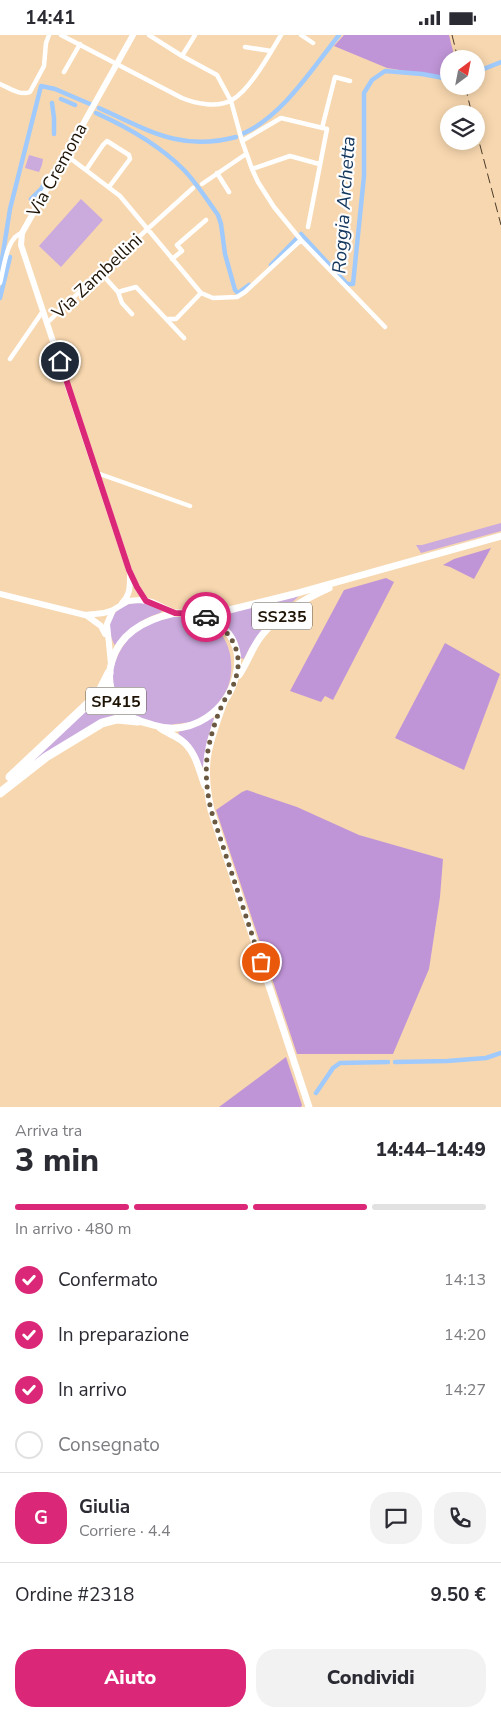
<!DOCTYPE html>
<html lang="it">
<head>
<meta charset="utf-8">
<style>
  :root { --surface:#fff; --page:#f2f2f3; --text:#2b2b33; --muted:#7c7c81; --line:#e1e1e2; --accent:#db2777 }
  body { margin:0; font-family:"Nunito Sans",sans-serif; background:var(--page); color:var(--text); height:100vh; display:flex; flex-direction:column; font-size:19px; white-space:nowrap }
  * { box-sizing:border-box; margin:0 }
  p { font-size:16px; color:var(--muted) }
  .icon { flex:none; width:28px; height:28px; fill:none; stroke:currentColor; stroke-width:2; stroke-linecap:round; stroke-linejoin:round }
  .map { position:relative; height:1072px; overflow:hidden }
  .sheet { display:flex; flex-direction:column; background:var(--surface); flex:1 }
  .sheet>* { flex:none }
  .needle { width:32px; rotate:32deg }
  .fabs { position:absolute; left:440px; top:15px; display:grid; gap:10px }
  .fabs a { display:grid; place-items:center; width:45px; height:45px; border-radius:50%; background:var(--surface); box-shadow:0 2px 12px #0003; font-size:25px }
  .pin { position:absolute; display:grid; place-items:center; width:42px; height:42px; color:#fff; margin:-21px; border:2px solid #fff; border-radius:50%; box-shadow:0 1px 5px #0007 }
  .courier { position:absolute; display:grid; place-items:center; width:50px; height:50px; margin:-25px; border:4px solid #db2777; border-radius:50%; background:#fff; color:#222; box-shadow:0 1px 6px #0007 }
  .overview em { font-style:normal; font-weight:800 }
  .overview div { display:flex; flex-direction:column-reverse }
  .overview { display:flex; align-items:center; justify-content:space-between; height:85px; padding:0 15px }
  h1 { font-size:32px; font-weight:800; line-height:38px }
  .bar { display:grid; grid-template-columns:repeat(4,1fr); gap:8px 5px; align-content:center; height:60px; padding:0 15px }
  .bar i { height:6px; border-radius:4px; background:var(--line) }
  .bar .current { background:var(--accent) }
  .bar p { grid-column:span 4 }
  .line { display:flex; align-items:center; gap:12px; padding:0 15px; border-top:1px solid var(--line) }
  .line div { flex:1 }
  .round { display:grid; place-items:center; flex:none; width:52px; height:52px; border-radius:20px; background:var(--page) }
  ol { padding:0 15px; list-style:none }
  li { display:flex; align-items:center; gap:15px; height:55px }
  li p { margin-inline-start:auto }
  li .icon { padding:5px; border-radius:50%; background:var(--accent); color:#fff; stroke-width:4 }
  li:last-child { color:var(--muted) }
  li i { width:28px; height:28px; border:2px solid var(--line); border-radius:50% }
  .cta { display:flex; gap:10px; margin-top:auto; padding:10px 15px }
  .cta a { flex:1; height:58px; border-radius:20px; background:var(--accent); color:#fff; font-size:20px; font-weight:800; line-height:58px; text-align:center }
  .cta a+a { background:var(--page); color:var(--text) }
  .status { display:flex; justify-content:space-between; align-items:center; height:35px; padding:0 25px; background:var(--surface); direction:ltr }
  .status svg { height:14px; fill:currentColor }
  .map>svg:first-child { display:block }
  .green { fill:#cbaade }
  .forest { fill:#c095d8 }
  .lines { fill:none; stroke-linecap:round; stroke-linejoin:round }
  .canal { stroke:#a0cafc; stroke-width:4.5 }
  .street { stroke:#fff; stroke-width:4.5 }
  .secondary { stroke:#fff; stroke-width:6 }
  .primary { stroke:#fff; stroke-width:7 }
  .highway { stroke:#fff; stroke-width:9 }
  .rail { stroke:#4b3c29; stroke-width:1; stroke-dasharray:10 5; stroke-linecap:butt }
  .done { stroke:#6a5840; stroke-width:5; stroke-dasharray:0 9 }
  .route { stroke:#db2777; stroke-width:6 }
  .labels { text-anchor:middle; stroke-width:4.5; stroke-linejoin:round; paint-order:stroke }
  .shield { fill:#fefefe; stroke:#615a50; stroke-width:1 }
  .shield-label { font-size:16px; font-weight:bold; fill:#1e1305 }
  .street-label { font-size:18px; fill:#1e1305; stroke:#fefefe }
  .water-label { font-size:19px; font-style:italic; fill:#13365d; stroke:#fefefe }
</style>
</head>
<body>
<div class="status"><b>14:41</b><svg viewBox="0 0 49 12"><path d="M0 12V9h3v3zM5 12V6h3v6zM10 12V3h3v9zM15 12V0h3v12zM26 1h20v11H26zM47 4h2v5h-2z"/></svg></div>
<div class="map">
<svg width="501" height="1072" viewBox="0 0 501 1072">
  <rect width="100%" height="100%" fill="#f7d7af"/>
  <path class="green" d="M29,120L43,124L42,130L39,137L25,133Z
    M81,164L103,185L61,232L39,211Z
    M501,488V496L421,518L416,510H422Z
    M299,561L278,580L250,612L244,624L241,623C239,604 228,593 214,582V579Z
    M138,567L146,568L162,576L160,578C140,584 128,595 115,610L114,609C103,586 114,571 138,567Z
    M172,582C183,582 196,582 206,587C230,598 236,629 228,652C223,665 210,679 197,685C190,688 182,688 175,689C170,690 164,692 160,691C154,690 148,686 142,684C138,682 132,681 128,678C99,655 114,612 140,593C149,587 162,585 172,582Z
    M105,653H107L114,670L124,681L34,726L33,725Z
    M212,682L214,684L207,706L204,731L202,732L193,714L180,701L178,697L200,690Z"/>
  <path class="forest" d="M344,0H449L455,24H449V43L387,33L334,11Z
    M491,513L474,544L450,532L443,530L454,524Z
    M386,543L394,547L333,665L325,661L321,667L290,656L344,555Z
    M445,608L500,639L464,735L395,703Z
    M247,755L297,772L359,800L443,824L440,862L429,934L393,1019H297L216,775L242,757Z
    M286,1022L302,1070L301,1072H219Z"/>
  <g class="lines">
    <path class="canal" d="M476,37L501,27
      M61,64L75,70
      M52,68L54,83V99
      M99,73C148,95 180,117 236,102
      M96,78C127,92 159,110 183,134C196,147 207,165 218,180L221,189L225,219L235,255L238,258L249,250
      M242,99C282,82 312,34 339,0
      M31,164L42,153L45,146
      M271,230L301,199L347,249H353L364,141V58L372,45L385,36L422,39L449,44
      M0,237L10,174L41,51L55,54L90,69
      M0,263L10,222
      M395,1027L447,1026L486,1023L501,1018
      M316,1058L333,1033L340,1028L388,1027"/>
    <path class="street" d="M61,0L182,63C196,69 218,73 232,65C250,55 270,18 281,0
      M149,0L182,21L217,40L231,66L242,106L252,134L258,147L274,172L301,205L385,292
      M301,0L313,8
      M245,12L271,16
      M182,21L195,0
      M64,37L80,9
      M0,49C9,53 20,61 30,57L44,31L46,8L49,0
      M322,93L335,42L350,46
      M242,106L281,83L327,94L308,192
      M66,120L120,161L201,258L213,263L237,262L245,257L301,205
      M252,134L290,121L319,129
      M86,135L103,110L107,106L129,120L130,124L109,152
      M217,138L229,157
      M202,149L246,119
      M172,224L182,216L177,210L206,185
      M100,237L118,257L122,268L132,279
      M0,248C4,234 6,202 22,198
      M118,257L136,252L184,303
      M166,284H176L201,258
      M47,288L100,237L193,153
      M10,324L43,276
      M97,438L190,471"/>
    <path class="secondary" d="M133,0L22,198L21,210L129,535L137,552L146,566
      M0,559L85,580L104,578L113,575L128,566L140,565L152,567L175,578
      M122,568C130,560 130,552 130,541
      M86,580L101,591L105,599
      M111,629L107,589L113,575"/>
    <path class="primary" d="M175,578C283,577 235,715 153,690C143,687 133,685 126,678C111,664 106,645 112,626C120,597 147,584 175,578Z
      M200,580L221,577L294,559L501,501
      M239,640C248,627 252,612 262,600C280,578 304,564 329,553
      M224,667C208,710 201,729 211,775L309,1072
      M160,693C167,698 174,700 181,705C196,716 199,735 205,751"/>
    <path class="highway" d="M10,742L93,664L100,656L109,638
      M0,758L46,722L102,688L117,684L138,686"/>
    <path class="rail" d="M452,0L458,24
      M465,51L472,79
      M476,95L501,190"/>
  </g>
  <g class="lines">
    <path class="done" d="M206,582C229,593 244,616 236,642C234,651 229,658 224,666C218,678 213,693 210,706C204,729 206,753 211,775L261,927"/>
    <path class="route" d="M60,326L129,535L137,552L146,566L175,578L194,579L206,582"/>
  </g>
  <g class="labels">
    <g class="shield">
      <rect x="252" y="567.5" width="60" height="27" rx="4"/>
      <rect x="86" y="652.5" width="60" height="27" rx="4"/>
    </g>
    <g class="shield-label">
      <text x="282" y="587">SS235</text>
      <text x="116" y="672">SP415</text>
    </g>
    <g class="street-label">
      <text transform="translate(57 135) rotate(-61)" y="6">Via Cremona</text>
      <text transform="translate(97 241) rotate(-43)" y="6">Via Zambellini</text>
    </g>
    <g class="water-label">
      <text transform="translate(343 170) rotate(-86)" y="7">Roggia Archetta</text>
    </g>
  </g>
</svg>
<div class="fabs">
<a><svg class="needle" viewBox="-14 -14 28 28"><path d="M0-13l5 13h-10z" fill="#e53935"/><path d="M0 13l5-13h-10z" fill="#7c7c81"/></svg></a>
<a><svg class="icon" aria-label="layers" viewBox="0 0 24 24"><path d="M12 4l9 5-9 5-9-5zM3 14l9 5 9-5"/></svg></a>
</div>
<div class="pin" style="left:261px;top:927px;background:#ea580c"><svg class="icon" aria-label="bag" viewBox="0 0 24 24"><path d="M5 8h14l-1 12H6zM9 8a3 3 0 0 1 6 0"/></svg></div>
<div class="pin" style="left:60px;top:326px;background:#1f2937"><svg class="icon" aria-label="home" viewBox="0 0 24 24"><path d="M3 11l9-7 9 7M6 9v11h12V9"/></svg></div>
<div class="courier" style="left:206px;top:582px"><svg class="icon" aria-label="car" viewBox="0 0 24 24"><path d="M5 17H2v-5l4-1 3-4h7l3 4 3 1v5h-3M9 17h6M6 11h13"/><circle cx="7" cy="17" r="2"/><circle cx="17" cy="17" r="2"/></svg></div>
</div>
<section class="sheet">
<div class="overview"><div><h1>3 min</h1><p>Arriva tra</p></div><em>14:44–14:49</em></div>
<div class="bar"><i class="current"></i><i class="current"></i><i class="current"></i><i></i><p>In arrivo · 480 m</p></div>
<ol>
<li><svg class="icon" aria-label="check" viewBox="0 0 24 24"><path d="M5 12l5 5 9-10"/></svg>Confermato<p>14:13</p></li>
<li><svg class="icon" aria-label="check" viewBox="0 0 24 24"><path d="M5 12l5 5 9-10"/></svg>In preparazione<p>14:20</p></li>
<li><svg class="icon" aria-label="check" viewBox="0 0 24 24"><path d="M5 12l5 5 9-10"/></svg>In arrivo<p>14:27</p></li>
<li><i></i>Consegnato</li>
</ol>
<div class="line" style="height:90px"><b class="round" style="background:var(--accent);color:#fff">G</b><div><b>Giulia</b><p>Corriere · 4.4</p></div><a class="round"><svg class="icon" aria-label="chat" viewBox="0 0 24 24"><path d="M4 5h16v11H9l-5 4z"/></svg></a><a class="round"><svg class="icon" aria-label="phone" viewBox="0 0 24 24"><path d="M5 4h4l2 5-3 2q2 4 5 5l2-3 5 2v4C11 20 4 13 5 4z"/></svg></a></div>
<div class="line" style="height:65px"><div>Ordine #2318</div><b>9.50 €</b></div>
<div class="cta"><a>Aiuto</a><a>Condividi</a></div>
</section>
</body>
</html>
